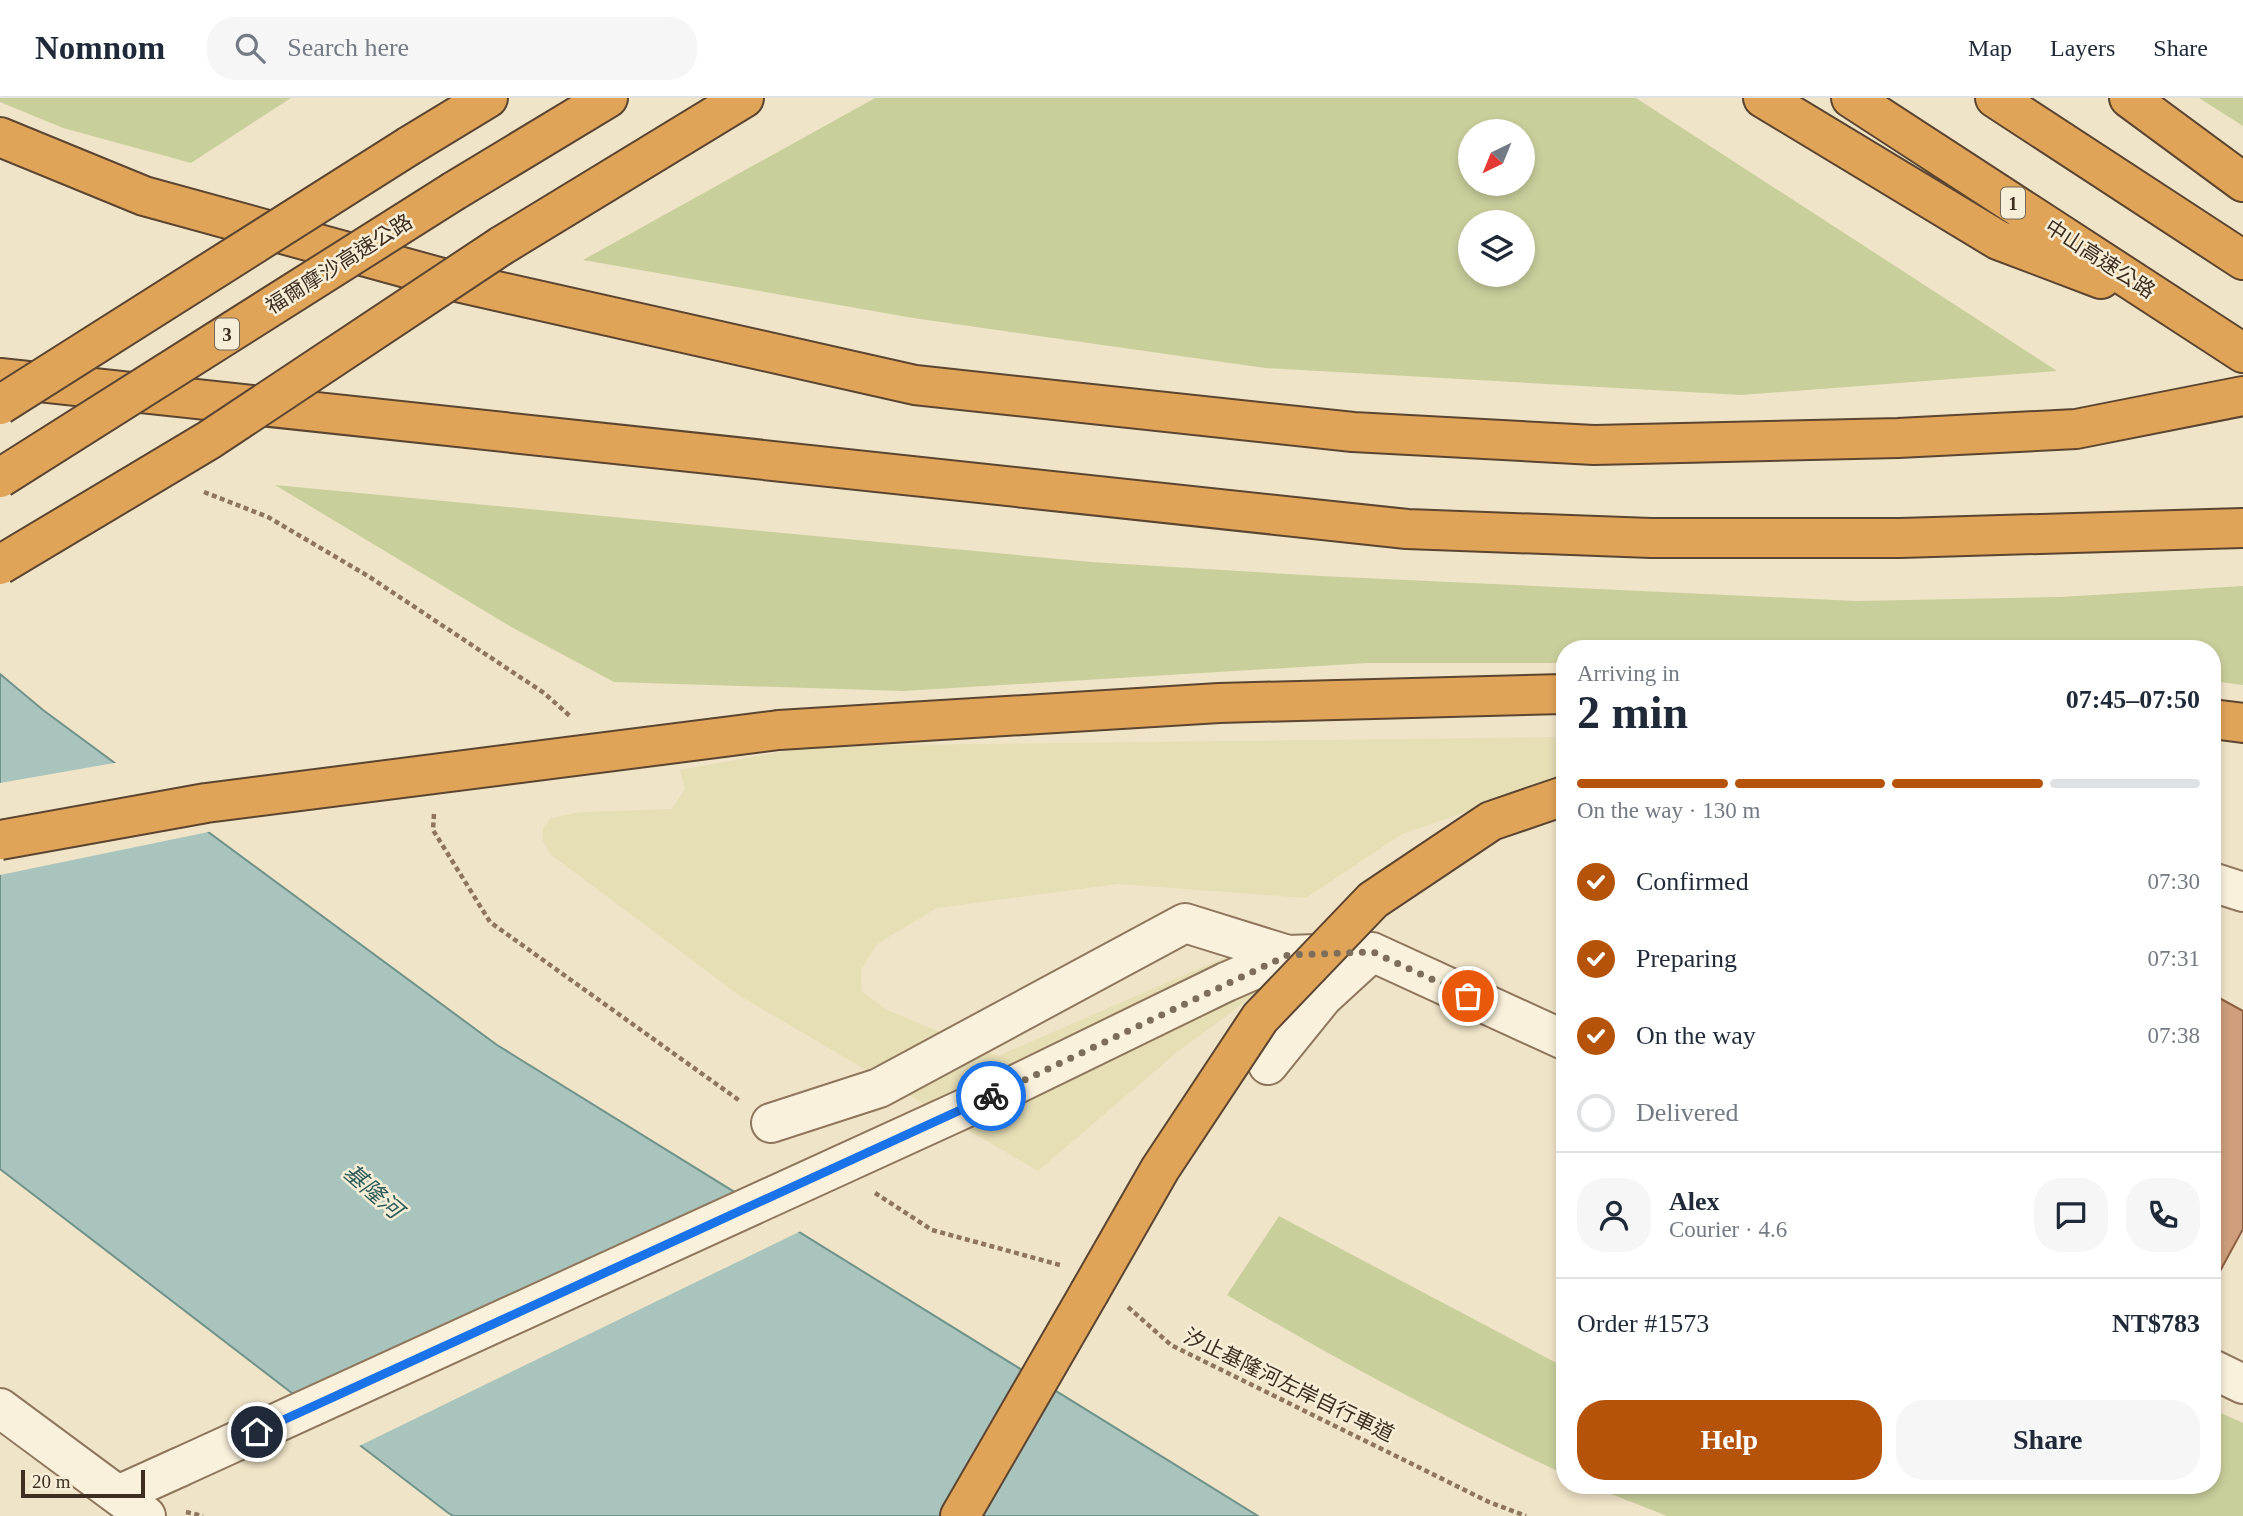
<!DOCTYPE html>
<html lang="en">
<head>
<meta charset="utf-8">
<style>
  :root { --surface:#fff; --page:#f6f6f7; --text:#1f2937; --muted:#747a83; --line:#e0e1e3; --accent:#b45309 }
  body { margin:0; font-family:"Times New Roman","Noto Sans TC",serif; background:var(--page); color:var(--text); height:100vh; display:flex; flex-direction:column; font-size:26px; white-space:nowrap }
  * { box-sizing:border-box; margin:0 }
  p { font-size:23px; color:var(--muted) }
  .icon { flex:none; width:38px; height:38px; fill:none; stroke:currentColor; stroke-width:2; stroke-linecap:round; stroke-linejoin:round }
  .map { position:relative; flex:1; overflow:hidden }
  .side { position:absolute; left:1556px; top:542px; width:665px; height:854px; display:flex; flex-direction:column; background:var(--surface); border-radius:28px; box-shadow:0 4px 10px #0003 }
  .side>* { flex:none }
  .needle { width:46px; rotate:223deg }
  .buttons { position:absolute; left:1458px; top:21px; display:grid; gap:14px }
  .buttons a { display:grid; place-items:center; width:77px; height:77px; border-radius:50%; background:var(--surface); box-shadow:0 4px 10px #0003; font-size:35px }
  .scale { position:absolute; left:21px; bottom:18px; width:124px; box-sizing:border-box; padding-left:7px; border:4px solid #3d2e20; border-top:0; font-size:19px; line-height:24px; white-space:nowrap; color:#3d2e20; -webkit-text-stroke:5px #f7eed8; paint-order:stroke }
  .pin { position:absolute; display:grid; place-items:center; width:60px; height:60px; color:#fff; margin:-30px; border:4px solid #fff; border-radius:50%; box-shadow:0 2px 7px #0007 }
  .courier { position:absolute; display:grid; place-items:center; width:70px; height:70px; margin:-35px; border:5px solid #1a73e8; border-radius:50%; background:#fff; color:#222; box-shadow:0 2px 9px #0007 }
  .headline em { font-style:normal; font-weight:700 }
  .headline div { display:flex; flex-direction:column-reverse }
  .headline { display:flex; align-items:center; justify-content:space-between; height:119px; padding:0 21px }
  h1 { font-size:46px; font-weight:700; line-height:52px }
  .bar { display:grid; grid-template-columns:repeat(4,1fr); gap:10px 7px; align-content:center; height:84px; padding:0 21px }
  .bar i { height:9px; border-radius:5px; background:var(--line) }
  .bar .selected { background:var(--accent) }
  .bar p { grid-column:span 4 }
  .line { display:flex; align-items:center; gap:18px; padding:0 21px; border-top:2px solid var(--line) }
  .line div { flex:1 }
  .round { display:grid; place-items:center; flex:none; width:74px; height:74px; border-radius:28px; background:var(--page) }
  ol { padding:0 21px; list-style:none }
  li { display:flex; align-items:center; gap:21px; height:77px }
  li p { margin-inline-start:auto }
  li .icon { padding:7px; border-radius:50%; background:var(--accent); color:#fff; stroke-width:4 }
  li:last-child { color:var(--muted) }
  li i { width:38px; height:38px; border:4px solid var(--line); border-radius:50% }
  .cta { display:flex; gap:14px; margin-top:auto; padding:14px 21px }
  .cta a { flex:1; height:80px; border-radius:28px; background:var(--accent); color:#fff; font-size:28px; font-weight:700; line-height:80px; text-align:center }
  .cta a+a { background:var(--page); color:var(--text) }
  header { display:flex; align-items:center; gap:42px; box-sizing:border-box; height:98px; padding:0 35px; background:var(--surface); border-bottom:2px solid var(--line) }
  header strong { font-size:33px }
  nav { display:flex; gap:38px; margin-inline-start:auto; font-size:24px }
  .search { width:490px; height:63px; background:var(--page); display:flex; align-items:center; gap:18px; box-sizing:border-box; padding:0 24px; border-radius:28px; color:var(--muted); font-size:26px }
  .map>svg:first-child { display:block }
  .farmland { fill:#e6deb5 }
  .green { fill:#c9cf9b; fill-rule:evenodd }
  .water { fill:#a9c4bc; stroke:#6f938a; stroke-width:2 }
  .pier { fill:#f0e4c8 }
  .building { fill:#cf9f7d; stroke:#8d5f41; stroke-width:2 }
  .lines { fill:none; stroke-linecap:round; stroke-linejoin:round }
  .minor-casing { stroke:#8d765c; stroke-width:42 }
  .highway-casing { stroke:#5b4430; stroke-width:42 }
  .path { stroke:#8d765c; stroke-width:4.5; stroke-dasharray:5 3.5; stroke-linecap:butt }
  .minor { stroke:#faf1dc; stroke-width:38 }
  .highway { stroke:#e0a458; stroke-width:38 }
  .minor-bridge-casing { stroke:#8d765c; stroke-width:42; stroke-linecap:butt }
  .highway-bridge-casing { stroke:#5b4430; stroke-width:42; stroke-linecap:butt }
  .minor-bridge { stroke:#faf1dc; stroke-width:38 }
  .highway-bridge { stroke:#e0a458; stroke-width:38 }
  .done { stroke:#7c6e5b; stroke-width:7; stroke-dasharray:0 12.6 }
  .route { stroke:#1a73e8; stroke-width:9 }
  .labels { text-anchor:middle; stroke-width:5; stroke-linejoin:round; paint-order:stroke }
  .shield { fill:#f7eed8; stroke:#756857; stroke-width:2 }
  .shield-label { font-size:19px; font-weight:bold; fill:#3d2e20 }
  .street-label { font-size:21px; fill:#3d2e20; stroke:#f7eed8 }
  .water-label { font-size:23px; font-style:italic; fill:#2f5d5a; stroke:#f7eed8 }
</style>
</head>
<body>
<header>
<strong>Nomnom</strong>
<div class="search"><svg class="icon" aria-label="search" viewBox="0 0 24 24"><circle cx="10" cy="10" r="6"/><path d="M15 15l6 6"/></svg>Search here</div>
<nav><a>Map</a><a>Layers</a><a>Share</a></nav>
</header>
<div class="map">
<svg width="2243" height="1418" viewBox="0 0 2243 1418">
  <rect width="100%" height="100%" fill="#f0e4c8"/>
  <path class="farmland" d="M1564,639V686L1538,689L1402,736L1306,800L1118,786L937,810L877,846L861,872L862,893L885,911L998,958L1267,841L1282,877L1176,955L1038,1073L740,898L550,756L543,743V730L551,720L581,714L672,711L685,691L680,672L813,648Z"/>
  <path class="green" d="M0,0H291L191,65L63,30L0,4Z
    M875,0H1636L2057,273L1741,297L1265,270L913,220L583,162ZM1470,33H1522V86H1470ZM1470,124H1522V177H1470Z
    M2199,0H2243V28Z
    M275,387L1091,464L1321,478L1856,503L2060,499L2243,488V587L2212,583V551H1564V565H1368L903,593L614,584L513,530Z
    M1279,1118L1564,1269V1376C1449,1322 1337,1262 1227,1197Z
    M2212,1311L2243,1325V1418H1667L1591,1388H2212Z"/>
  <path class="water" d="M0,576L43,612L497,947L1258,1418H453L447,1414L0,1071Z"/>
  <path class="pier" d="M120,664L213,733L0,777V685Z
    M738,1092L803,1132L357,1349L292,1299Z"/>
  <path class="building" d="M2212,896L2243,913V1131L2213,1186Z"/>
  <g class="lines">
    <defs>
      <path id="minor" d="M2212,784L2243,794
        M1226,884L1288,857L1372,854L1564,942
        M1268,967L1323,899L1372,854
        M771,1025L879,990L1185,825L1288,857
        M2212,1271L2243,1286
        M0,1310L146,1418
        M118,1397L180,1369"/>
      <path id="highway" d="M1763,0L1998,142L2101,181
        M1851,0L2243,255
        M1995,0L2243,162
        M2129,0L2243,84
        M0,39L144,98L457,184L915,287L1353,334L1594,347L1898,340L2076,331L2243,298
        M409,48L488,0
        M454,93L608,0
        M501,148L744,0
        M0,280L1407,431L1651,440H1900L2243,430
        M2212,621L2243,625
        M779,632L1219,605L1564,596
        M960,1418L1089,1195"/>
    </defs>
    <use href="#minor" class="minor-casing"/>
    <use href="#highway" class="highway-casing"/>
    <path class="path" d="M204,394L268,419L368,478L544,595L571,619
      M434,716L433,732L490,824L740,1003
      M875,1095L932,1132L1060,1167
      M1128,1209L1171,1247L1489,1404L1526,1418
      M186,1414L203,1418"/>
    <use href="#minor" class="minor"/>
    <use href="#highway" class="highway"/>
    <defs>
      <path id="minor-bridge" d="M180,1369L994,997L1226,884"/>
      <path id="highway-bridge" d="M0,307L409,48
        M0,380L454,93
        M0,467L209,342L501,148
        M0,742L206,705L779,632
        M1089,1195L1160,1071L1260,920L1373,802L1491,723L1564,698"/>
    </defs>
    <use href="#minor-bridge" class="minor-bridge-casing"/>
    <use href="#highway-bridge" class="highway-bridge-casing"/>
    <use href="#minor-bridge" class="minor-bridge"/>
    <use href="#highway-bridge" class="highway-bridge"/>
  </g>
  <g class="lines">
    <path class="done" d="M991,998L1288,857L1373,854L1468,898"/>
    <path class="route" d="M257,1334L991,998"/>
  </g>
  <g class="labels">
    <g class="shield">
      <rect x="2001" y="89.5" width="24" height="31" rx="5"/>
      <rect x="215" y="220.5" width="24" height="31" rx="5"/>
    </g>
    <g class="shield-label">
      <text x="2013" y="112">1</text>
      <text x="227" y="243">3</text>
    </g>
    <g class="street-label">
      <text transform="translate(2100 161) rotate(33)" y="7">中山高速公路</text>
      <text transform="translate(339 166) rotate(-32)" y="7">福爾摩沙高速公路</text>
      <text transform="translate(1289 1287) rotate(26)" y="7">汐止基隆河左岸自行車道</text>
    </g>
    <g class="water-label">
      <text transform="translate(373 1093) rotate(41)" y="8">基隆河</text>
    </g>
  </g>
</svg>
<div class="buttons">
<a><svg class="needle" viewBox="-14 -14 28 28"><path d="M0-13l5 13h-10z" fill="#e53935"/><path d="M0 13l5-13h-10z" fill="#747a83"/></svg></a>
<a><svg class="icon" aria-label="layers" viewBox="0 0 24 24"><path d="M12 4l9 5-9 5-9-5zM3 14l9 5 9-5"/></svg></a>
</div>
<div class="scale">20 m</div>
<div class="pin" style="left:1468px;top:898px;background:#ea580c"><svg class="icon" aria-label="bag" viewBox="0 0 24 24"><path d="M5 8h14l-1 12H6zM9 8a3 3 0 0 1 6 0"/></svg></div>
<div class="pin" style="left:257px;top:1334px;background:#1f2937"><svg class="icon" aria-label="home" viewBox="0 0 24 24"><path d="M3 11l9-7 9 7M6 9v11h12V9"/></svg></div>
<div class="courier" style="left:991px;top:998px"><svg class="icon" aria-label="bike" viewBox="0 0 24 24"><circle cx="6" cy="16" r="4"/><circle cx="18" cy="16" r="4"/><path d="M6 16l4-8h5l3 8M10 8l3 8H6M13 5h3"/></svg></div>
<section class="side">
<div class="headline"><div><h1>2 min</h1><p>Arriving in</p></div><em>07:45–07:50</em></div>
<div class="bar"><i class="selected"></i><i class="selected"></i><i class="selected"></i><i></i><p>On the way · 130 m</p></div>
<ol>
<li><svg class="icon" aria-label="check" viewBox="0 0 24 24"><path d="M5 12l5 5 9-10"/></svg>Confirmed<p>07:30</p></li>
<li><svg class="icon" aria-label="check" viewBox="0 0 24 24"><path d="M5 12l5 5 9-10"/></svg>Preparing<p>07:31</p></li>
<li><svg class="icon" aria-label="check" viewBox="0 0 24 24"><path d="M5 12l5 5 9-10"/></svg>On the way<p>07:38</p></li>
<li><i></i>Delivered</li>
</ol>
<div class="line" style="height:126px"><a class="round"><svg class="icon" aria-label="person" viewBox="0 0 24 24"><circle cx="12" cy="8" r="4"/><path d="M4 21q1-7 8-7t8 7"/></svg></a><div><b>Alex</b><p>Courier · 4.6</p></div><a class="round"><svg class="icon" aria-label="chat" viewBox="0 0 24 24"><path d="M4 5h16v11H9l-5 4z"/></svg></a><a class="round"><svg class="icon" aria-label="phone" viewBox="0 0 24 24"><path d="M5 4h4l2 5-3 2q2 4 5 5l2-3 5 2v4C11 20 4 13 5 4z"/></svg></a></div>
<div class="line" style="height:91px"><div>Order #1573</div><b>NT$783</b></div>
<div class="cta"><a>Help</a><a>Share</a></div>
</section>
</div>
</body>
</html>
